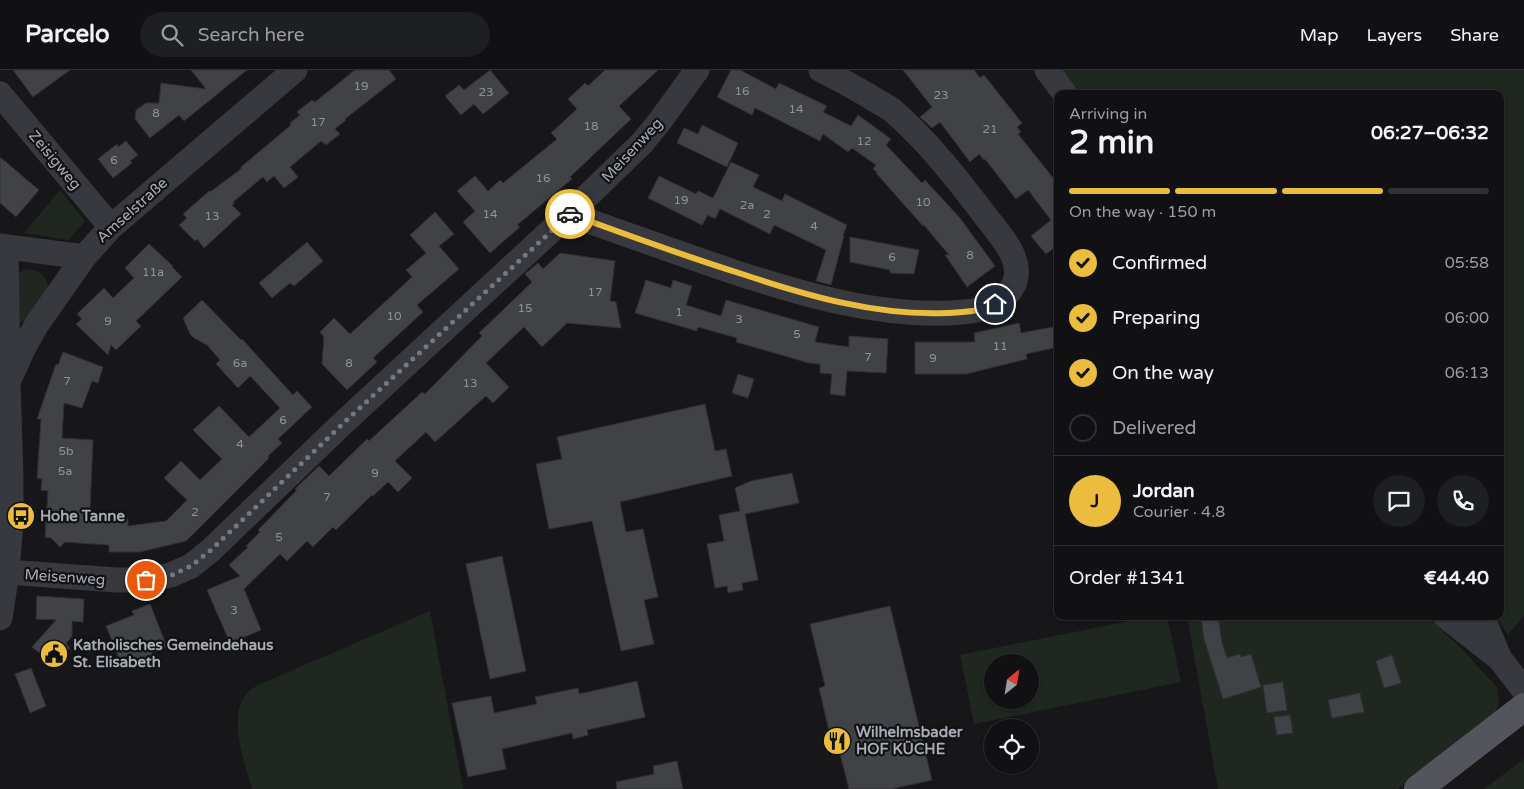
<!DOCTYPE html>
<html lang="en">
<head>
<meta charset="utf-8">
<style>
  :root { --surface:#111113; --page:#1e1f21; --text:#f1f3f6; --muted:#9c9da0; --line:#303133; --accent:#ebbc3d }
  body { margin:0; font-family:"Varela Round",sans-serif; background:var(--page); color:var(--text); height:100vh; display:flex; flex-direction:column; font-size:19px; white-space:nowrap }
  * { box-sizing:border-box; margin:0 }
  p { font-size:16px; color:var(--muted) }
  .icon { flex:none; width:28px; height:28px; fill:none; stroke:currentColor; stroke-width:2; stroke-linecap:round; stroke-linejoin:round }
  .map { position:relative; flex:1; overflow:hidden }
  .details { position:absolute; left:1054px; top:20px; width:450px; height:530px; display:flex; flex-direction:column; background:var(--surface); border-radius:10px; box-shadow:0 1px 4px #0004,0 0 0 1px var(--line) }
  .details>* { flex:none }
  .needle { width:32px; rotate:30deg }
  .buttons { position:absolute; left:984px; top:584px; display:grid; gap:10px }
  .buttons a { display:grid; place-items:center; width:55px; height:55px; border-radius:50%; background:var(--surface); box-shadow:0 1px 4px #0004,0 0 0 1px var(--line); font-size:25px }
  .pin { position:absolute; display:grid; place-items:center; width:42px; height:42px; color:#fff; margin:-21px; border:2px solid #fff; border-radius:50%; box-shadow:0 1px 5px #0007 }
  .courier { position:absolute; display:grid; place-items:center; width:50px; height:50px; margin:-25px; border:4px solid #ebbc3d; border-radius:50%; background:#fff; color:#222; box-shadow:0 1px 6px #0007 }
  .headline em { font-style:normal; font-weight:800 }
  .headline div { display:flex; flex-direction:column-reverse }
  .headline { display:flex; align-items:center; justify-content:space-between; height:85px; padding:0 15px }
  h1 { font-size:32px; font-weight:800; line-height:38px }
  .bar { display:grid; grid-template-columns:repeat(4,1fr); gap:8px 5px; align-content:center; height:60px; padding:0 15px }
  .bar i { height:6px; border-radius:4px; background:var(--line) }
  .bar .on { background:var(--accent) }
  .bar p { grid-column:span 4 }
  .line { display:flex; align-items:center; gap:12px; padding:0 15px; border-top:1px solid var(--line) }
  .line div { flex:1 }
  .round { display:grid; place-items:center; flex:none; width:52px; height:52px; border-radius:26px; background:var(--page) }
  ol { padding:0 15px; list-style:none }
  li { display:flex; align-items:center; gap:15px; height:55px }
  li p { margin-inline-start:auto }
  li .icon { padding:5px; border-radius:50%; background:var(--accent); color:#111; stroke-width:4 }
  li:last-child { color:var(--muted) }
  li i { width:28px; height:28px; border:2px solid var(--line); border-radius:50% }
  header { display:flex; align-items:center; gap:30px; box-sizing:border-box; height:70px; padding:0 25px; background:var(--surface); border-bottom:1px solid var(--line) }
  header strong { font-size:24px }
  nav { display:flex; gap:28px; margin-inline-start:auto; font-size:18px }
  .search { width:350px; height:45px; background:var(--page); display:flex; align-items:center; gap:12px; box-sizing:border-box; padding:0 18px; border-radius:28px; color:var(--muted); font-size:19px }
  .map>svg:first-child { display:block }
  .green { fill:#1f2720; fill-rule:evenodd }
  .building { fill:#414246; stroke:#313135 }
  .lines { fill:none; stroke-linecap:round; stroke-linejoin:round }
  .minor { stroke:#38393e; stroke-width:25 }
  .major { stroke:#54555c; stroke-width:28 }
  .done { stroke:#767880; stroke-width:5; stroke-dasharray:0 9 }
  .route { stroke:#ebbc3d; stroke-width:6 }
  .labels { text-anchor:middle; stroke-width:4.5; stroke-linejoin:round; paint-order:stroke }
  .number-label { font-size:12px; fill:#8f929c }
  .street-label { font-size:15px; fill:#a9adb8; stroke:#121214 }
  .poi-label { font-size:15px; font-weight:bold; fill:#a9adb8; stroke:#121214; text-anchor:start }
</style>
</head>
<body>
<header>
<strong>Parcelo</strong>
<div class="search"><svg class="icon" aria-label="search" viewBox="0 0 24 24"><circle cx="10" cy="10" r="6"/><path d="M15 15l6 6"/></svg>Search here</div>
<nav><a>Map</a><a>Layers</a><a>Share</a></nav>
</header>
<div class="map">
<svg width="1524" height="719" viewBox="0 0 1524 719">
  <rect width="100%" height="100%" fill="#171719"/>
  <path class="green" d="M1059,0H1524V545L1508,565L1496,546H1500V24H1077Z
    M60,120L85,151L69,170L24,163Z
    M27,199L40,202L47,211L48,219L27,249L20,253L14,249L18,203Z
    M430,541L463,719H252C245,693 226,644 248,622C251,619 255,617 258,615Z
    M1154,546H1167L1181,612L974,654L960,585ZM992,592H1030V630H992Z
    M1187,546H1424L1434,553L1462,579L1497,617L1499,631L1495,645L1398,719H1218Z
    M1524,689V719H1484Z"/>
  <path class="building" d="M13,0H70L33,27Z
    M191,0H247L184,51L179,45L150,68L135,49L136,40L146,33H159L161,13L206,19Z
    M355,0H389L396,9L345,49L346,50L335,59L340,64L326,75L321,71L290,97L298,107L284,118L274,106L267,112L263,107L233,132L234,134L232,135L241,144L204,178L197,169L195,171L179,155L187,148L183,144L209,121L210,122L241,99V97L291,55L290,53L300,45L297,42L312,30L315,32Z
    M490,0L509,23L483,44L474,34L461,45L445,26L459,15L464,20Z
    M605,0H658L619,36L631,49L570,107L572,109L517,155L520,157L490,183L463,152L475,141L457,121L475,106L488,121L500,110L503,113L557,69L551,63L577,39L568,29L585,13L588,16Z
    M731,0H740L776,19L779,13L827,36L823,42L851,56L858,45L891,69L886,75L922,113L925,110L960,148L995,196L967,217L945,185H949L923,154V156L876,103L877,102L873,99L876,95L852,78L848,82L823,64L820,71L755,38L752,45L717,27Z
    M903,0H974L980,8L984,5L1022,53L1017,57L1021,62L1018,64L1058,114V175L1046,184L1031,166L1051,150L1028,120L1016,129L985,89L984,90L979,84L970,92L940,52L932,58L920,47L932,37Z
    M702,55L738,73L727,97L677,73L684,58L698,64Z
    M126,71L138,85L130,91L132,93L113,108L98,89L117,74L118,77Z
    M0,87L39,120L16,147L0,133Z
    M731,92L759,105L753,117L782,131L785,124L847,155L843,165L844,166L831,215L816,211L826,180L774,155L770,164L720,139L715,149L708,145L702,155L648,128L659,106L696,124L698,121L713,128Z
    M435,142L454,164L439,176L459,199L417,235L423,242L373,288L377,292L347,320L322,294L324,267L320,262L334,248L350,264L412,207L406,200L426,183L410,165Z
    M850,167L919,180L914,204L890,203V200L850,192Z
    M307,172L323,191L294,216L290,213L272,228L259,213Z
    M149,174L173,196L172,197L182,207L136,251L141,256L116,280L111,275L108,285L76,254L82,249L77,244L104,218L113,228L134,208L125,198Z
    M560,183L615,191L610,231L616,232L621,258L567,253L542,277L524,257L486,293L509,317L493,333L486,326L435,372L426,362L395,391L412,408L398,422L388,412L373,426L372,425L336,460L333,457L313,477L307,471L287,491L280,484L244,519L261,560L230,573L207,520L240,506L229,495L248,477L246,476L260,462L258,460L297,420L295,419L319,396L329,406L367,369L369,371L422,322L425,324L482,266L479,263L532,212L525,204L538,193L543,199Z
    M646,210L671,218L673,210L692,216L686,235L721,246L726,230L819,257L815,272L849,277V266L888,269L886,303L847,301L845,326L830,324L832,304L820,303V294L809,293L736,272L737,268L698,257L697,261L635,243Z
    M202,230L241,270L242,269L293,325L297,321L312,337L278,369L282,373L268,386L269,388L186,471L140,482H109V475L65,472L60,477L51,468L45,467L48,421L41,420L42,409L37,408L41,349H37L56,294L58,295L63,282L103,297L98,313L92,311L82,338L64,333L62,368L93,370L90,439H92V449H128V456L166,451L187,430L164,408L181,391L200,410L222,389L193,360L219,336L249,367L280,338L250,306L238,318L216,294L220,290L207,275L194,268L190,264L183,248Z
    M1019,253L1021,263L1058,256V277L1026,284L1027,289L966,304H915V272H975L974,263Z
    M738,304L754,309L748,328L732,323Z
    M705,334L715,381L726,379L732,406L620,432L626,462L643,459L658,527L644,530L654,574L621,581L592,451L549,459L536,394L562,389L557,367Z
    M792,403L799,433L745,444L758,510L742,513L743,520L728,523L727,516L715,518L707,474L724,471L719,445L740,441L735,418L751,411Z
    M502,486L526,601L490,609L466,494Z
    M37,526L84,529L83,552L72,551V566L66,574L70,578L55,595L32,577L56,550L36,549Z
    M150,534L167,577L152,583L153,586L136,593L135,591L122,596L106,556L134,545L132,541Z
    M890,536L932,710L892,719H849L835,664L830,665L819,618L825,616L810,554Z
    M1201,546H1218L1222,573L1227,588L1240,584L1241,587L1251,584L1261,617L1223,629L1204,569Z
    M1392,585L1401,613L1384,618L1376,591Z
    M31,598L46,636L30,643L15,604Z
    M637,611L645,647L587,660L588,665L573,669L572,663L502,679L506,699L468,707L452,633L491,626L494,643L537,634L535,627L578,618L579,624Z
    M1283,612L1287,640L1267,643L1263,615Z
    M1360,623L1364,642L1332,648L1328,630Z
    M1290,645L1293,663L1277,665L1274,647Z
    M677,691L683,719H617L616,712L654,704L653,696Z"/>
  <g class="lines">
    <path class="minor" d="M1047,0L1065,24
      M0,24L111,157
      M569,144C625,164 681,184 737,203C805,225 877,246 949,243C969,242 988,241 1004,227C1033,201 1005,171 987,148C958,110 928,71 892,40C885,35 876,31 869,26C853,17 838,8 821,0
      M0,176L84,187
      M8,312L23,279L37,254L84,187L111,157L295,0
      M7,502L116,510H146L171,505L191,496L211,480L343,353L569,144L643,72L660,51L697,0
      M1445,546L1500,589L1524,620
      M1482,546L1499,587
      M0,548L7,502L11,451V405L8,312L6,177"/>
    <path class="major" d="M1418,719L1524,637"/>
  </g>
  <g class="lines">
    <path class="done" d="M146,510L172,505L191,496L211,480L351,346L570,144"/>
    <path class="route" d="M570,144C627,165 684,186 742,204C808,226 877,246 947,243C963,242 980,242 995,234"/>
  </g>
  <defs>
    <symbol id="bus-disc" viewBox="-11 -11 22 22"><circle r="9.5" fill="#ebbc3d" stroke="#121214"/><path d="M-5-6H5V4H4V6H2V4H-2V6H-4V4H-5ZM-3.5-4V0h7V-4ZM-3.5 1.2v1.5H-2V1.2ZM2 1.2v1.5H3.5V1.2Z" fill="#111"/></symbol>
    <symbol id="civic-disc" viewBox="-11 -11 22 22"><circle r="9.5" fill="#ebbc3d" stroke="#121214"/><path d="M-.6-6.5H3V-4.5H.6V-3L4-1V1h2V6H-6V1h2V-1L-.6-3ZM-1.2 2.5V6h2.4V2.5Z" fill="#111"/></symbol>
    <symbol id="restaurant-disc" viewBox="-11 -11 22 22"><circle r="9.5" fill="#ebbc3d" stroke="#121214"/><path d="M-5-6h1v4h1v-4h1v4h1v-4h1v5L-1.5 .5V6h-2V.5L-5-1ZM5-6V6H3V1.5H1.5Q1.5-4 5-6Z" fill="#111"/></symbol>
  </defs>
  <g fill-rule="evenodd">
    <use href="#bus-disc" x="5" y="430" width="32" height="32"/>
    <use href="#civic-disc" x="38" y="568" width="32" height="32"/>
    <use href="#restaurant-disc" x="821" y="655" width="32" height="32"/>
  </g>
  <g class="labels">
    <g class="number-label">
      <text x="361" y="20">19</text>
      <text x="742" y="25">16</text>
      <text x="486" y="26">23</text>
      <text x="941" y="29">23</text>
      <text x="796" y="43">14</text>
      <text x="156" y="47">8</text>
      <text x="318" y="56">17</text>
      <text x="591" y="60">18</text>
      <text x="990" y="63">21</text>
      <text x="864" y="75">12</text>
      <text x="114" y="94">6</text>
      <text x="543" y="112">16</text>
      <text x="681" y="134">19</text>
      <text x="923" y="136">10</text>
      <text x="747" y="139">2a</text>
      <text x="490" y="148">14</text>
      <text x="767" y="148">2</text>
      <text x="212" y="150">13</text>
      <text x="814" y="160">4</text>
      <text x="970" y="189">8</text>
      <text x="892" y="191">6</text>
      <text x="153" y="206">11a</text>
      <text x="595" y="226">17</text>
      <text x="525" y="242">15</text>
      <text x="679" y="246">1</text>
      <text x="394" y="250">10</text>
      <text x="739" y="253">3</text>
      <text x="108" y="255">9</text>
      <text x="797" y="268">5</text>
      <text x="1000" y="280">11</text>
      <text x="868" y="291">7</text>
      <text x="933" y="292">9</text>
      <text x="240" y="297">6a</text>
      <text x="349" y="297">8</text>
      <text x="67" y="315">7</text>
      <text x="470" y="317">13</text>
      <text x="283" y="354">6</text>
      <text x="240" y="378">4</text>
      <text x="66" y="385">5b</text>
      <text x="65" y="405">5a</text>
      <text x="375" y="407">9</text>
      <text x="327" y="431">7</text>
      <text x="195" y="446">2</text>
      <text x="279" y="471">5</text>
      <text x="234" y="544">3</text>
    </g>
    <g class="street-label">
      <text transform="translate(632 80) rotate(-47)" y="5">Meisenweg</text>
      <text transform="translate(55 90) rotate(50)" y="5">Zeisigweg</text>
      <text transform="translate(132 140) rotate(-42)" y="5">Amselstraße</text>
      <text transform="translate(65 507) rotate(4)" y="5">Meisenweg</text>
    </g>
    <g class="poi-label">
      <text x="40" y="451">Hohe Tanne</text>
      <text x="73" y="580">Katholisches Gemeindehaus<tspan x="73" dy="17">St. Elisabeth</tspan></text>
      <text x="856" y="667">Wilhelmsbader<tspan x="856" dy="17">HOF KÜCHE</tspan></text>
    </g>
  </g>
</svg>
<div class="buttons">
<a><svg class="needle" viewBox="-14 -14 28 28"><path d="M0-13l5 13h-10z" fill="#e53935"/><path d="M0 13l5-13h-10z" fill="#9c9da0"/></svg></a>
<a><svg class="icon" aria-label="locate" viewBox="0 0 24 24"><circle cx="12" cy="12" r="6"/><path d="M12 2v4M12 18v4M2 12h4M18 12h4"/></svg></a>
</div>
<div class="pin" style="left:146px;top:510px;background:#ea580c"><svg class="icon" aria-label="bag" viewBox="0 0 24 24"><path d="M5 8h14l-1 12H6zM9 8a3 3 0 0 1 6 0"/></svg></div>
<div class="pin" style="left:995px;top:234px;background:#1f2937"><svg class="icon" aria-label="home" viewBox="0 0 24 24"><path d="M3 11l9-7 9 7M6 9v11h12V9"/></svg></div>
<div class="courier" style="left:570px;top:144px"><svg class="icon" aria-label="car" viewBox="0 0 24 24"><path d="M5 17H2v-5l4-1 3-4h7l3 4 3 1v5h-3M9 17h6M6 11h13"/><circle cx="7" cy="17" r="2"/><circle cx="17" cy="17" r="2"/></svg></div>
<section class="details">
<div class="headline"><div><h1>2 min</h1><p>Arriving in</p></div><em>06:27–06:32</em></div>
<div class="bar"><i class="on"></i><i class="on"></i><i class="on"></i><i></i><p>On the way · 150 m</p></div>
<ol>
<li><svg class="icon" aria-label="check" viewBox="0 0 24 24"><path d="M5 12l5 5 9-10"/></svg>Confirmed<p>05:58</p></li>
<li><svg class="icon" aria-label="check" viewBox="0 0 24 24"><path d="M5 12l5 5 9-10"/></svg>Preparing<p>06:00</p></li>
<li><svg class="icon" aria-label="check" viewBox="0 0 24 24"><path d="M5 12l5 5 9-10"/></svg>On the way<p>06:13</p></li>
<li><i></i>Delivered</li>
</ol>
<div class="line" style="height:90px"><b class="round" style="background:var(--accent);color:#111">J</b><div><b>Jordan</b><p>Courier · 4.8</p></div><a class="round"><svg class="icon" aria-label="chat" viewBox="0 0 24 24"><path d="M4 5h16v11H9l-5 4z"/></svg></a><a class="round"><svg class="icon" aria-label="phone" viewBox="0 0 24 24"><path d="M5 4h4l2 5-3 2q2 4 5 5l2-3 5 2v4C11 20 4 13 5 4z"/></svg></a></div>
<div class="line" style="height:65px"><div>Order #1341</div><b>€44.40</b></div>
</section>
</div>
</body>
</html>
